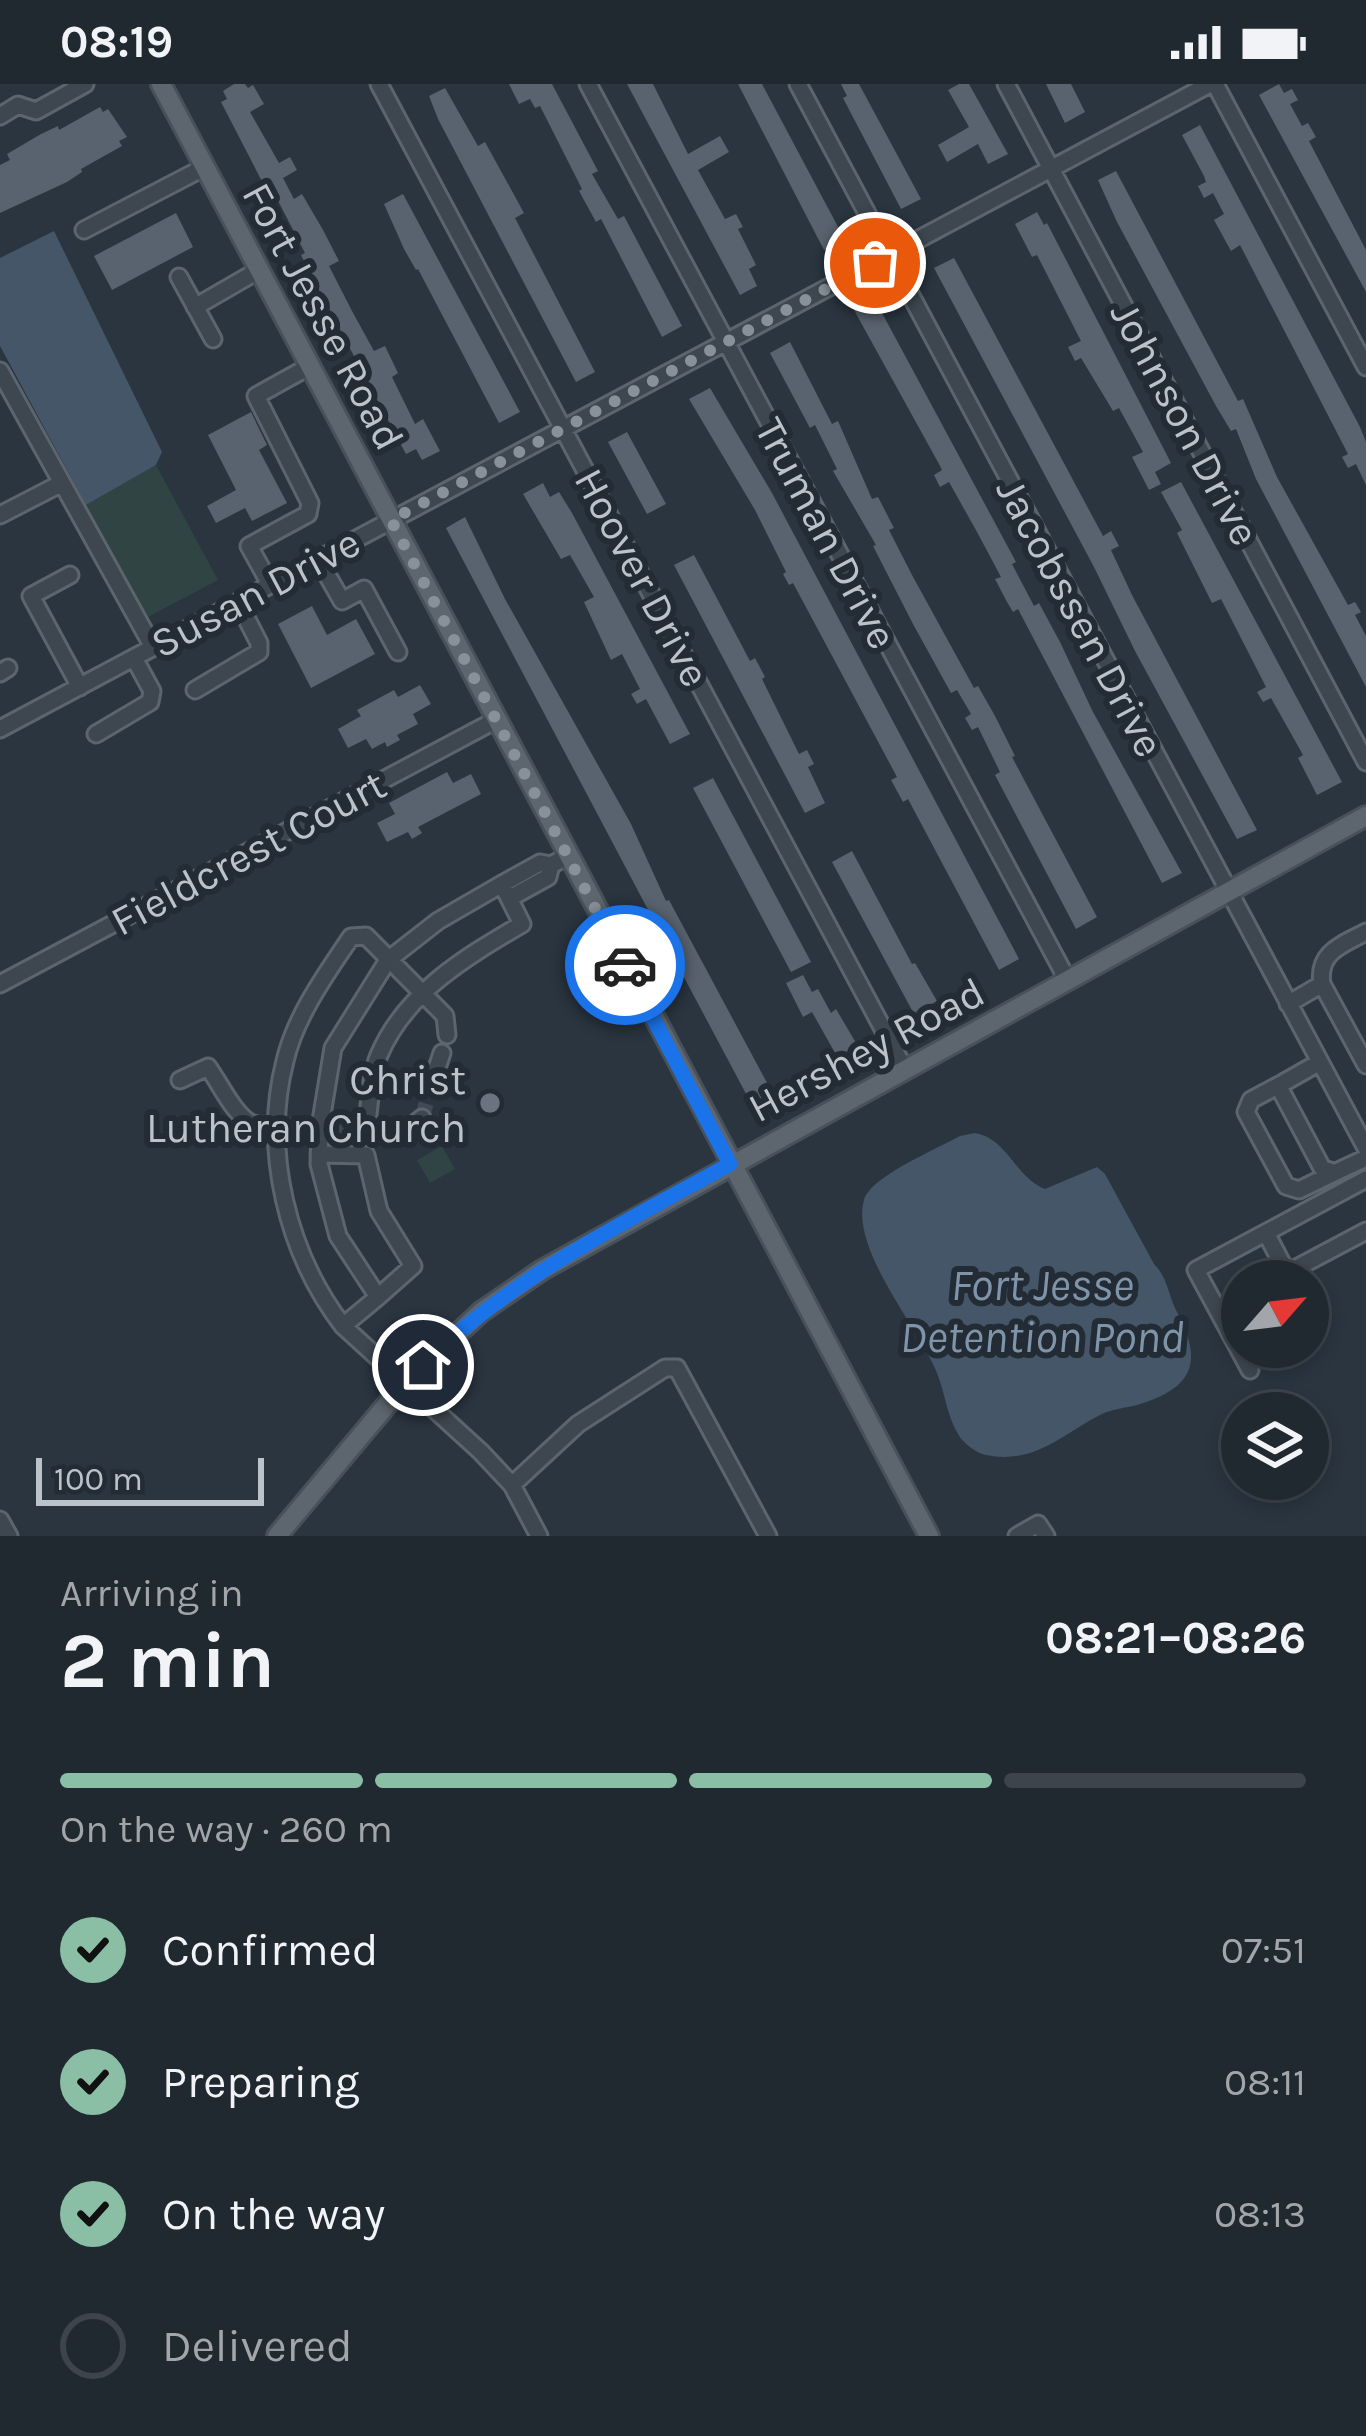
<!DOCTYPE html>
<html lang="en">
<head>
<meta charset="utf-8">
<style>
  :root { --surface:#202830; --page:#283038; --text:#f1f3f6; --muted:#a2a6ab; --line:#3d444c; --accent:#8abfa5 }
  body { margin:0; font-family:Karla,sans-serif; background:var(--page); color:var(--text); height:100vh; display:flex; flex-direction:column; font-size:45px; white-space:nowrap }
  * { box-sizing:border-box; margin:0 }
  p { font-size:39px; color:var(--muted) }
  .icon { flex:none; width:66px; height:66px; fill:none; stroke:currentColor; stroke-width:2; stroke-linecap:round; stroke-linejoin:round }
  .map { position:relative; height:1452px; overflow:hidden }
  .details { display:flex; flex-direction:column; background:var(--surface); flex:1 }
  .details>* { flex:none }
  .needle { width:78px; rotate:62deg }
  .buttons { position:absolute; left:1221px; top:1176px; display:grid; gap:24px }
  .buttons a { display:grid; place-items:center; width:108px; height:108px; border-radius:50%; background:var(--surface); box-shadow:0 6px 18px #0003,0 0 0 3px var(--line); font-size:60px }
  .scale { position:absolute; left:36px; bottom:30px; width:228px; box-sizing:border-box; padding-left:12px; border:6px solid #bbc2ca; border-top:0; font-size:33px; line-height:42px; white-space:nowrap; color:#bbc2ca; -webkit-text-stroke:9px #232c35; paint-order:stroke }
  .pin { position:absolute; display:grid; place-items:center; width:102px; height:102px; color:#fff; margin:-51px; border:6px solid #fff; border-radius:50%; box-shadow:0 3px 12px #0007 }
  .courier { position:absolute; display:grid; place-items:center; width:120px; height:120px; margin:-60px; border:9px solid #1a73e8; border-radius:50%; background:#fff; color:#222; box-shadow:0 3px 15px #0007 }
  .headline em { font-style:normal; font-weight:700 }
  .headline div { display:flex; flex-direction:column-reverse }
  .headline { display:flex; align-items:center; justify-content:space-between; height:204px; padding:0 60px }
  h1 { font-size:78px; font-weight:700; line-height:90px }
  .bar { display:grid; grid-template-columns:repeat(4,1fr); gap:18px 12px; align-content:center; height:144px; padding:0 60px }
  .bar i { height:15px; border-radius:9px; background:var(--line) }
  .bar .current { background:var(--accent) }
  .bar p { grid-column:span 4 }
  ol { padding:0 60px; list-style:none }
  li { display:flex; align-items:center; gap:36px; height:132px }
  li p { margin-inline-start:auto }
  li .icon { padding:12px; border-radius:50%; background:var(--accent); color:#111; stroke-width:4 }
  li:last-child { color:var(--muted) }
  li i { width:66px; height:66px; border:6px solid var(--line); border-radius:50% }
  .status { display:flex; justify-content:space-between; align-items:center; height:84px; padding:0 60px; background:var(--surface); direction:ltr }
  .status svg { height:33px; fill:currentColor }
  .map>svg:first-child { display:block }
  .green { fill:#2f4443 }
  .water { fill:#445668 }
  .building { fill:#59636f }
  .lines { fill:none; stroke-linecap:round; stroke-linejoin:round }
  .minor-tunnel { stroke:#404a55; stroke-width:15; stroke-dasharray:15 8; stroke-linecap:butt }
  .minor-casing { stroke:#5c656d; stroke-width:21 }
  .major-casing { stroke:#485059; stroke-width:24 }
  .minor { stroke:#3e4750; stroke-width:15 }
  .major { stroke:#5d666f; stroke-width:18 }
  .done { stroke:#88919a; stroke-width:12; stroke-dasharray:0 21.6 }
  .route { stroke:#1a73e8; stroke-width:15 }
  .worship-dot { fill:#6b7280; stroke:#232c35; stroke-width:4.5 }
  .labels { text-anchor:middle; stroke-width:12; stroke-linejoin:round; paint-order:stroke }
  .street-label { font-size:42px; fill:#bbc2ca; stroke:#232c35 }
  .poi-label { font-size:42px; fill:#bbc2ca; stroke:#232c35; text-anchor:end }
  .water-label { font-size:45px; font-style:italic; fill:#8094a9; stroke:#232c35 }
</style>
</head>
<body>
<div class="status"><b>08:19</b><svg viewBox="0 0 49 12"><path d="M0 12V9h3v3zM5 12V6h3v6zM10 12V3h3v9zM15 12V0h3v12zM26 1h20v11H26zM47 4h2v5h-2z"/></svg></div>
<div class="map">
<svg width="1366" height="1452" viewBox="0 0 1366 1452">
  <rect width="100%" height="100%" fill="#2a3540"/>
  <path class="green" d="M156,381L218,496L148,533L86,421Z
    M442,1062L455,1085L430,1099L417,1076Z"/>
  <path class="water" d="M54,147L162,368L156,381L86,421L0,262V174Z
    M975,1049C1008,1055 1015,1093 1045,1105L1097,1083L1105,1090L1154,1180C1168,1194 1168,1211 1177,1228C1204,1279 1193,1304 1137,1321C1126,1324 1112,1325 1102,1330C1062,1350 1035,1381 986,1371C976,1369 963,1359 958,1350C947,1332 945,1309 937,1289C919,1244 850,1165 864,1116C871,1092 937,1065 960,1052Z"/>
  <path class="building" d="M234,0H245L248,4L253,1L264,20L250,28L279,79L290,73L297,86L283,94L294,115L302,110L323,146L339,177L329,182L352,227L374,267L385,262L398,289L392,293L415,340L423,335L440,367L422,376L416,365L406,370L311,191L301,171L305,169L275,111L270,113L221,18L227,15L223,7Z
    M509,0H552L598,87L592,90L618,135L624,132L682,242L662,253L601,135L596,138L579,107L582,105L540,22L535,24L530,15L519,20Z
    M627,0H653L688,70L720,52L729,68L698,86L725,135L736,130L743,143L738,145L756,181L749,185L757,202L740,211Z
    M738,0H762L845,156L824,166Z
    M841,0H859L921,115L901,125L843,14L847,12Z
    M959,0H969L1008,70L988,80L978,60L947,78L938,61L969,43L948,6Z
    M1046,0H1071L1085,28L1065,39Z
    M1279,0L1284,9L1292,5L1298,16L1290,20L1302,42L1308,39L1316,53L1309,57L1366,166V208L1259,11Z
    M445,4L478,62L485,58L524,129L515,134L595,288L576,298L438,35L429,12Z
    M100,23L103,28L108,25L127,53L119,57L122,62L81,85L82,88L67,98L0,129V81L10,76L7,70L41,50L58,42L59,46Z
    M1200,41L1360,343L1366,358V401L1356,380L1348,384L1342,373L1348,370L1240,161L1231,167L1214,136L1224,130L1213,109L1204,114L1198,102L1206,98L1204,92L1182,51Z
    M1116,87L1238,317L1243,315L1277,393L1348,521L1355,518L1361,528L1355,531L1366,552V603L1256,395L1236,345L1231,347L1216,322L1117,138L1098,96Z
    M403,110L520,328L499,339L418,185L416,186L404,165L384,120Z
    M1037,128L1044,141L1047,139L1171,379L1155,388L1161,400L1149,406L1132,373L1143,368L1119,324L1113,327L1081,274L1075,277L1068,263L1081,257L1037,171L1032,173L1015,140Z
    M176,129L193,163L112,206L94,172Z
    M954,174L1103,452L1111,447L1119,462L1111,466L1132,511L1257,746L1237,755L1135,567L1094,483L934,184Z
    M874,214L1016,478L1012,480L1034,522L1039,519L1060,558L1093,628L1182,789L1162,799L1018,525L1013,528L1007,518L995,495L1001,493L977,448L949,398L940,403L934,391L942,386L939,380L854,226Z
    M790,258L832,340L838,337L872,415L878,413L894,444L889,446L912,491L974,604L978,602L995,632L1015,672L1012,673L1097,833L1076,845L995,691L1000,688L978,643L972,646L965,634L971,630L957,606L951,609L913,540L873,462L876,461L833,387L837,385L815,341L810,344L770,269Z
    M710,304L772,409L1019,875L999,886L908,715L903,718L891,696L897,693L793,499L789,501L783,490L786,488L755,426L689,315Z
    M251,328L267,361L259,366L287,419L252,437L245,424L216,439L207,422L236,406L208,351Z
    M627,348L666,420L647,430L608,358Z
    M1181,398L1342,698L1317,711L1298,674L1303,671L1271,614L1263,618L1257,608L1266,603L1221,515L1212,519L1177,449L1182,446L1161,408Z
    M543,399L550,413L559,408L572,429L690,650L670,660L646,615L637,620L631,610L640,605L622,570L611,576L584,518L594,513L570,471L561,475L523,410Z
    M465,433L505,515L631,740L666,817L669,816L773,1010L752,1021L645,820L446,444Z
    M694,471L750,577L755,574L765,593L762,595L799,670L807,666L814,680L808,683L825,719L805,729L674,481Z
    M312,522L327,551L356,535L375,570L311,604L278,540Z
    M420,601L431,620L413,630L418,640L397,651L400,656L387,663L385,658L372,665L366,655L348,664L338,645L361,632L357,626L394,606L398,613Z
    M447,688L453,699L471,690L481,710L418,743L422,749L412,755L408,748L387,758L377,739L395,730L389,719Z
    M713,694L811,878L791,888L693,704Z
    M852,767L912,880L915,879L937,917L914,930L832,778Z
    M803,891L812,908L818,905L831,929L836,925L859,964L839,976L812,928L803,933L786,899Z"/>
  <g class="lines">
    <path class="minor-tunnel" d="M422,1034L432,999"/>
    <defs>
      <path id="minor" d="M379,0L905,986
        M588,0L1068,897
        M798,0L1366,1064
        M1006,0L1366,678
        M1215,0L1366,283
        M0,32L18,21L36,27L85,0
        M84,146L205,83
        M179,193L213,255
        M195,223L259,186
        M0,287L153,563
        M0,431L62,399
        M318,475L342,517L364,505L398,568
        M70,491L31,512L80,603
        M270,500L249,462L308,430L310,419L256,312L310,282
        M0,589L8,584
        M195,606L259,568V559L238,518
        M0,645L1210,0
        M96,650L150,618L152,607L134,574
        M510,814L548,793L551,781
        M0,900L496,636
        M1322,900L1366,981
        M1288,920L1322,900C1317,868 1342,861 1366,848
        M447,951L445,932L366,852L351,853C326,890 295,933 285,977C262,1066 287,1169 343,1242L481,1368L512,1401L539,1452
        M1320,978L1283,999L1280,1005L1322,1084L1334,1089L1366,1074
        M180,996L208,983C220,1000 231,1024 247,1037C263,1049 379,1045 407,1046L422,1034
        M432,999L442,969
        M1283,999L1251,1016L1246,1028L1286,1102L1299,1106L1334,1089
        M366,1045C370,1022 370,992 379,971C406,908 466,873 522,840L502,800
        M319,1070L366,1071L379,1127L413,1182L378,1213
        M1266,1149L1287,1189L1366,1147
        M343,1242L378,1213L338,1152L319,1080L320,1043L333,964L388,876L438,837L502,800L540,779L551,781L568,772
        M1250,1286L1196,1186L1366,1095
        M512,1401L578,1340L665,1284H677L768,1452
        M0,1436L9,1452
        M1017,1452L1038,1440L1046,1452"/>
      <path id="major" d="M161,0L929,1452
        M277,1452L405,1299L481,1228L542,1186L1366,732"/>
    </defs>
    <use href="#minor" class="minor-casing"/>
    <use href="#major" class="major-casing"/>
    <use href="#minor" class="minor"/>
    <use href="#major" class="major"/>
  </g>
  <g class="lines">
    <path class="done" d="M625,881L391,436L875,179"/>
    <path class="route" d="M423,1281C511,1193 623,1140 730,1080L625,881"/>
  </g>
  <circle class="worship-dot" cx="490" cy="1019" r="12"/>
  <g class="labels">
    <g class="street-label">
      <text transform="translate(324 232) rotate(62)" y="15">Fort Jesse Road</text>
      <text transform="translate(1186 339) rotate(62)" y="15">Johnson Drive</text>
      <text transform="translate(827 449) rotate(62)" y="15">Truman Drive</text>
      <text transform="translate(643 493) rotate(62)" y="15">Hoover Drive</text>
      <text transform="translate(255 508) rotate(-28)" y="15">Susan Drive</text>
      <text transform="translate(1081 533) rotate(62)" y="15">Jacobssen Drive</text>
      <text transform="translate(248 768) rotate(-28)" y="15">Fieldcrest Court</text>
      <text transform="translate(866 965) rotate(-28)" y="15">Hershey Road</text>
    </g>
    <g class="poi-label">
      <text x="466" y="1010">Christ<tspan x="466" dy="48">Lutheran Church</tspan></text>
    </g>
    <g class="water-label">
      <text x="1042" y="1216">Fort Jesse<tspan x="1042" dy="52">Detention Pond</tspan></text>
    </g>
  </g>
</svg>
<div class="buttons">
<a><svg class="needle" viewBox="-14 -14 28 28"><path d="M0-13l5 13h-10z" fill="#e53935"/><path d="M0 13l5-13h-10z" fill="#a2a6ab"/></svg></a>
<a><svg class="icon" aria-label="layers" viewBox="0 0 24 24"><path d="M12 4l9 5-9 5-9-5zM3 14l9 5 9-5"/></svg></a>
</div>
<div class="scale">100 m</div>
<div class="pin" style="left:875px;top:179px;background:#ea580c"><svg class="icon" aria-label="bag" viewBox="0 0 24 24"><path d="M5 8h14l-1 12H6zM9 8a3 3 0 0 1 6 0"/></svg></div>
<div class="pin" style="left:423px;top:1281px;background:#1f2937"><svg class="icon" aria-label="home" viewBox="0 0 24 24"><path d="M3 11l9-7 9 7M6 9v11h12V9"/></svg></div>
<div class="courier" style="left:625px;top:881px"><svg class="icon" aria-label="car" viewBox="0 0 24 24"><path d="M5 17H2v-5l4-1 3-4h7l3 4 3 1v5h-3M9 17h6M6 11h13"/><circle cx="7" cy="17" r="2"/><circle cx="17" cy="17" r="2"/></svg></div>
</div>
<section class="details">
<div class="headline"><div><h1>2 min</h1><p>Arriving in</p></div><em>08:21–08:26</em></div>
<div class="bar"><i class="current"></i><i class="current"></i><i class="current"></i><i></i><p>On the way · 260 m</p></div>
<ol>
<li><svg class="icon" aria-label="check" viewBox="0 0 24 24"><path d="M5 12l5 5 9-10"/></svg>Confirmed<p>07:51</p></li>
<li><svg class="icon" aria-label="check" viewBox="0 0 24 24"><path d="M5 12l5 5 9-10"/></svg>Preparing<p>08:11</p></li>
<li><svg class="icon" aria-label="check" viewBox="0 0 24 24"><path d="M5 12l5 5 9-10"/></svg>On the way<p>08:13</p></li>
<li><i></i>Delivered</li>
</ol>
</section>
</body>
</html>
